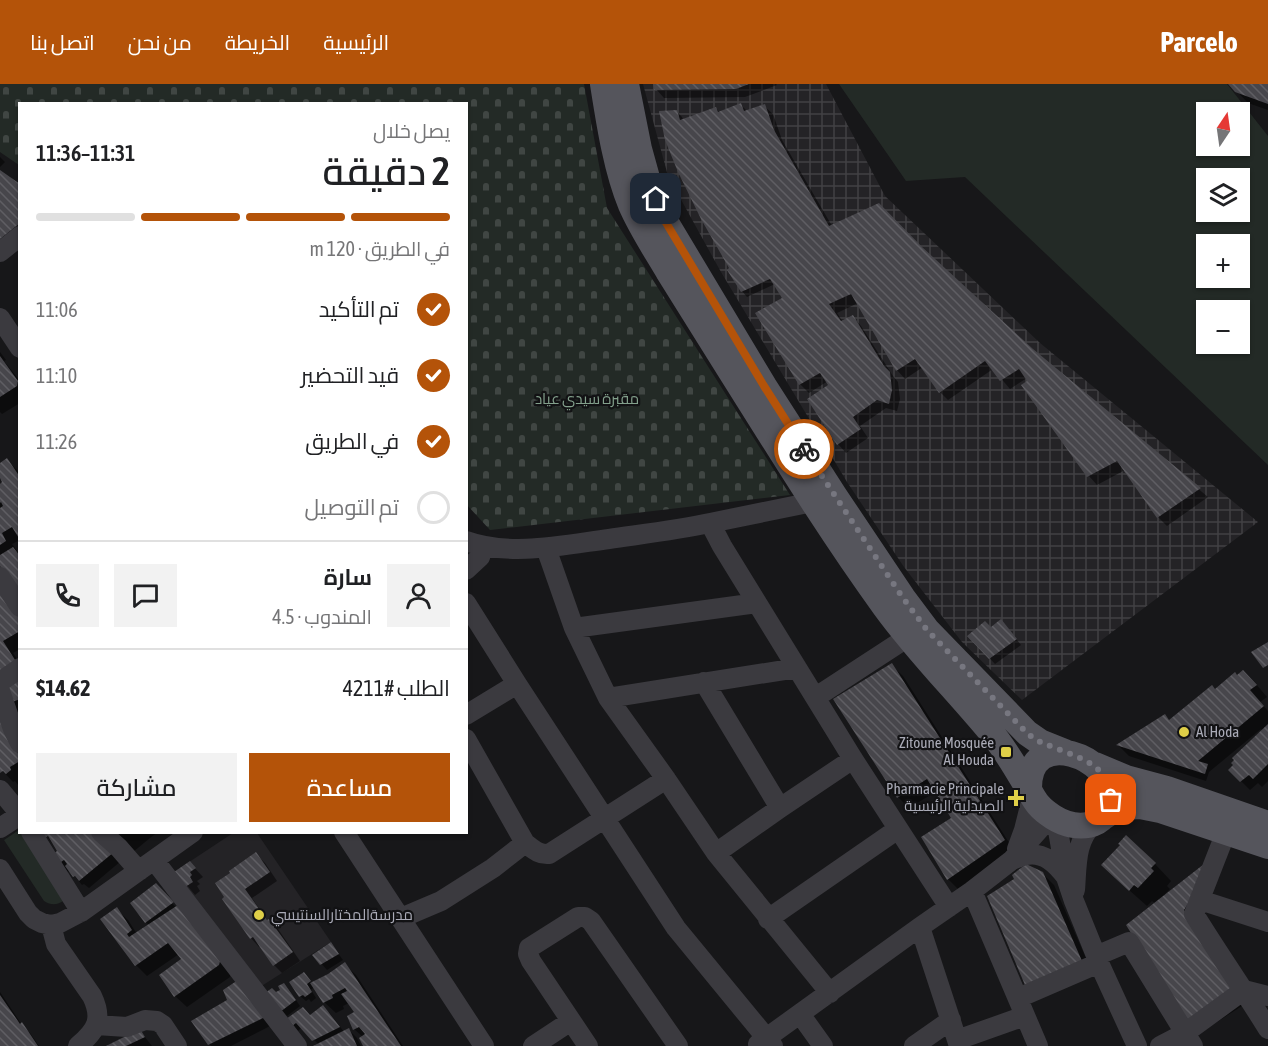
<!DOCTYPE html>
<html lang="ar">
<head>
<meta charset="utf-8">
<style>
  :root { --surface:#fff; --page:#f2f2f2; --text:#202124; --muted:#757577; --line:#e0e0e0; --accent:#b45309 }
  body { margin:0; font-family:"Asap Condensed",Cairo,sans-serif; background:var(--page); color:var(--text); direction:rtl; height:100vh; display:flex; flex-direction:column; font-size:22px; white-space:nowrap }
  * { box-sizing:border-box; margin:0 }
  p { font-size:20px; color:var(--muted) }
  .icon { flex:none; width:33px; height:33px; fill:none; stroke:currentColor; stroke-width:2; stroke-linecap:round; stroke-linejoin:round }
  .map { position:relative; flex:1; overflow:hidden; direction:ltr }
  .sheet { position:absolute; left:18px; top:18px; width:450px; height:732px; display:flex; flex-direction:column; background:var(--surface); border-radius:0px; box-shadow:0 2px 4px #0004; direction:rtl }
  .sheet>* { flex:none }
  .needle { width:39px; rotate:13deg }
  .controls { position:absolute; left:1196px; top:18px; display:grid; gap:12px }
  .controls a { display:grid; place-items:center; width:54px; height:54px; border-radius:0px; background:var(--surface); box-shadow:0 2px 4px #0004; font-size:30px }
  .pin { position:absolute; display:grid; place-items:center; width:51px; height:51px; color:#fff; margin:-26px; border-radius:12px; box-shadow:0 3px 9px #0006 }
  .courier { position:absolute; display:grid; place-items:center; width:60px; height:60px; margin:-30px; border:4px solid #b45309; border-radius:50%; background:#fff; color:#222; box-shadow:0 2px 8px #0007 }
  .overview em { font-style:normal; font-weight:600 }
  .overview div { display:flex; flex-direction:column-reverse }
  .overview { display:flex; align-items:center; justify-content:space-between; height:102px; padding:0 18px }
  h1 { font-size:39px; font-weight:600; line-height:45px }
  .bar { display:grid; grid-template-columns:repeat(4,1fr); gap:9px 6px; align-content:center; height:72px; padding:0 18px }
  .bar i { height:8px; border-radius:4px; background:var(--line) }
  .bar .selected { background:var(--accent) }
  .bar p { grid-column:span 4 }
  .line { display:flex; align-items:center; gap:15px; padding:0 18px; border-top:2px solid var(--line) }
  .line div { flex:1 }
  .round { display:grid; place-items:center; flex:none; width:63px; height:63px; border-radius:0px; background:var(--page) }
  ol { padding:0 18px; list-style:none }
  li { display:flex; align-items:center; gap:18px; height:66px }
  li p { margin-inline-start:auto }
  li .icon { padding:6px; border-radius:50%; background:var(--accent); color:#fff; stroke-width:4 }
  li:last-child { color:var(--muted) }
  li i { width:33px; height:33px; border:3px solid var(--line); border-radius:50% }
  .primary-button { display:flex; gap:12px; margin-top:auto; padding:12px 18px }
  .primary-button a { flex:1; height:69px; border-radius:0px; background:var(--accent); color:#fff; font-size:24px; font-weight:600; line-height:69px; text-align:center }
  .primary-button a+a { background:var(--page); color:var(--text) }
  header { display:flex; align-items:center; gap:36px; box-sizing:border-box; height:84px; padding:0 30px; background:var(--accent); color:#fff }
  header strong { font-size:28px }
  nav { display:flex; gap:33px; margin-inline-start:auto; font-size:21px }
  .map>svg:first-child { display:block }
  .built { fill:#242326 }
  .industrial { fill:url(#industrial-grid) }
  .grass { fill:#232a26; fill-rule:evenodd }
  .cemetery { fill:url(#cemetery-stones) }
  .shadow { fill:#0007 }
  .building { fill:url(#building-back-hatch) }
  .lines { fill:none; stroke-linecap:round; stroke-linejoin:round }
  .minor { stroke:#3b3a3f; stroke-width:20 }
  .major { stroke:#55555c; stroke-width:26 }
  .done { stroke:#777780; stroke-width:6; stroke-dasharray:0 10.8 }
  .route { stroke:#b45309; stroke-width:8 }
  .poi-dot { fill:#dfcf48; stroke:#121214; stroke-width:2 }
  .labels { text-anchor:middle; stroke-width:4.5; stroke-linejoin:round; paint-order:stroke }
  .park-label { font-size:15px; fill:#83a08c; stroke:#121214 }
  .poi-label { font-size:15px; fill:#aaabb7; stroke:#121214; text-anchor:start }
</style>
</head>
<body>
<header>
<strong>Parcelo</strong>
<nav><a>الرئيسية</a><a>الخريطة</a><a>من نحن</a><a>اتصل بنا</a></nav>
</header>
<div class="map">
<svg width="1268" height="962" viewBox="0 0 1268 962">
  <defs>
    <pattern id="industrial-grid" width="8" height="8" patternUnits="userSpaceOnUse" patternTransform="scale(1.5)"><rect width="8" height="8" fill="#242326"/><path d="M0 4h8M4 0v8" fill="none" stroke="#414043"/></pattern>
    <pattern id="cemetery-stones" width="16" height="16" patternUnits="userSpaceOnUse" patternTransform="scale(1.5)"><rect width="16" height="16" fill="#232a26"/><path d="M2 7V4a2 2 0 0 1 4 0v3zM10 15v-3a2 2 0 0 1 4 0v3z" fill="#404643"/></pattern>
    <pattern id="building-back-hatch" width="6" height="6" patternUnits="userSpaceOnUse" patternTransform="scale(1.5)"><rect width="6" height="6" fill="#47464b"/><path d="M-1 5l2 2M0 0l6 6M5-1l2 2" fill="none" stroke="#5f5e63"/></pattern>
  </defs>
  <rect width="100%" height="100%" fill="#171719"/>
  <path class="built" d="M233,749H257L331,858L260,903L174,788Z"/>
  <path class="industrial" d="M643,0H826L885,112L1040,259L1258,438L1022,616L962,558L904,483L847,398L721,188L668,92Z"/>
  <path class="grass" d="M839,0H1227L1268,52V381L965,93L906,97ZM1206,28H1239V62H1206ZM1206,94H1239V128H1206ZM1206,160H1239V194H1206ZM1206,226H1239V260H1206Z
    M19,746L65,816C57,821 52,822 44,817L4,756Z"/>
  <path class="cemetery" d="M0,0H584L607,124L790,411L490,446L467,421L466,20H20L19,81L0,68Z"/>
  <path class="shadow" d="M655,0H776L777,1L745,13L664,14L656,5Z
    M1230,0H1268V26L1248,19Z
    M741,21L747,27L764,22L773,30L782,56L832,142L924,167L1032,266L1208,413L1167,442L1158,433L1125,386L1097,401L1089,392L1023,302L1029,297L1027,294L1010,305L993,285L948,316L940,308L923,283L905,295L897,286L858,219L837,229L843,238L853,233L861,242L893,292L898,298L900,315L897,327L886,324L860,342L868,354L846,369L838,360L830,301L828,297L809,309L800,300L757,230L784,214L775,200L747,213L742,207L732,185L676,27L682,33L683,36L716,24L720,29Z
    M0,73L5,78L0,83Z
    M0,268L6,276L4,277L20,297V319L2,330L0,328Z
    M7,376L20,389V456L12,460L20,471V508L0,479V402L5,398L0,391V381Z
    M20,528V565L13,569L20,579V700L18,701L15,697L13,698L0,684V547Z
    M1006,542L1021,561L995,580L969,552Z
    M891,581L903,592L1015,768L959,806L948,795L954,734L937,707L909,724L898,713Z
    M1255,599L1267,613L1260,618L1268,627V697L1262,703L1258,699L1250,706L1230,686L1263,647L1261,645L1209,688L1206,697L1129,672L1118,661L1170,637L1215,607Z
    M43,748H89L121,777L89,804L84,800L82,801L70,786L68,788L59,779V767Z
    M110,748H158L150,754L133,768Z
    M256,770L265,779L277,797L252,814L268,837L278,845L300,877L282,889L274,881L261,862L259,863L251,854L224,815Z
    M190,779L203,793L197,797L200,800L197,802L200,807L195,811L176,788Z
    M1155,780L1171,797L1167,802L1170,805L1165,810L1167,811L1202,827L1245,920L1200,949L1156,820L1152,817L1147,822L1120,798Z
    M1042,789L1054,801L1092,888L1038,912Z
    M156,801L231,886L230,893L187,923L175,912L161,892L183,875L179,870L147,892L136,881L116,825L128,836L137,850L149,841L146,838Z
    M331,860L343,876L327,886L314,871Z
    M344,880L356,891L403,962H365L363,953L354,945L356,929L349,919L343,922L344,925L336,929L324,918L314,903L311,906L316,914L311,918L309,915L306,917L300,912L304,890L312,899L329,891Z
    M225,906L274,940L231,962H211L193,937L229,916Z
    M289,906L300,922L287,932L281,927L276,910Z
    M0,908L22,941L30,949L39,962H0Z
    M329,928L344,948L349,946L357,954L361,962H317L319,961L302,943L298,947L288,936Z
    M140,947L152,962H110Z"/>
  <path class="building" d="M653,0H749L736,5L654,6Z
    M1228,0H1268V20L1235,8Z
    M741,19L744,27L765,20L774,46L829,142L879,119L922,163L1033,265L1201,404L1157,434L1117,377L1087,393L1021,301L1027,297L1019,285L1000,297L985,277L939,309L915,275L896,287L851,210L829,220L841,237L853,231L884,282L890,288L892,306L889,320L877,316L853,333L861,345L837,361L807,315L828,301L820,289L799,301L755,229L782,214L770,195L741,208L727,186L729,184L701,135L678,88L665,56L659,27L677,26L680,36L716,23L718,28Z
    M0,86L20,100V139L0,155Z
    M0,272L18,297L17,302L0,313Z
    M7,374L20,393V456L12,443L2,449L6,457L0,461V424L3,422L1,418L0,419V400L2,398L0,394V379Z
    M13,463L20,472V512L0,482V471Z
    M0,505L20,531V547L3,557L17,579L0,592Z
    M1001,535L1017,555L989,575L967,552L985,537L991,543Z
    M1268,558V581L1263,584L1251,568Z
    M892,579L1005,756L947,796L921,753L951,734L927,695L897,714L833,615Z
    M1243,586L1257,601L1250,606L1264,622L1198,677L1208,680L1205,690L1116,661L1165,630L1169,636L1212,601L1215,605L1235,588L1237,591Z
    M20,589V615L10,619L3,602Z
    M0,621L20,675V677L10,683L11,686L6,690L3,687L0,689Z
    M1268,640V680L1253,695L1249,691L1240,698L1228,686L1233,681L1231,679L1234,676L1232,674Z
    M41,748H91L114,768L79,797L75,792L73,793L65,782L67,780L64,776L58,780L52,771L57,767L48,752L45,754Z
    M1126,751L1156,779L1151,784L1154,787L1138,804L1134,801L1129,807L1101,781L1120,761L1118,760Z
    M256,768L270,788L245,805L267,836L269,835L293,868L273,882L253,853L250,855L222,815L224,813L215,799L230,789L229,787Z
    M190,777L196,784L190,788L192,791L190,793L193,798L185,803L174,788Z
    M1026,780L1043,788L1082,877L1025,901L987,812L1014,795L1012,791Z
    M1204,780L1191,815L1184,826L1234,908L1187,939L1126,841Z
    M156,799L174,818L145,839L130,819Z
    M178,821L221,874L219,881L174,913L159,891L181,875L168,859L135,882L100,835L117,823L132,846L127,850L129,853Z
    M331,858L339,870L320,881L312,871Z
    M345,878L401,962H363L359,954L365,950L359,943L353,946L347,932L354,928L341,910L347,907L345,904L332,911L333,914L323,919L310,899L328,890Z
    M304,888L311,897L307,900L312,908L305,913L303,911L299,913L289,898Z
    M238,896L267,932L208,961L191,937L227,916L223,906Z
    M284,899L296,916L280,928L265,909L272,904L276,908L280,906L278,902Z
    M0,911L20,940L22,938L38,962H0Z
    M323,921L340,943L312,957L296,939L292,942L286,935L303,923L310,931Z
    M349,944L357,962H313Z
    M140,945L145,953L126,962H106Z"/>
  <g class="lines">
    <path class="minor" d="M0,168L20,152
      M0,234L20,264
      M710,439L813,418L825,414
      M466,457C510,473 564,461 609,455C643,450 677,446 710,439L722,462L853,675L949,823
      M546,464L574,544
      M466,486L480,473L483,462
      M0,493L20,523
      M466,519L517,600L676,844L773,962
      M757,519L574,544L608,614L666,695L716,769L830,909
      M0,598L20,584
      M704,598L780,724
      M0,607L13,645L20,659
      M816,613L908,553
      M608,614L797,584
      M466,631L517,600
      M466,655L525,759C533,765 539,771 549,770L666,695
      M0,706L20,730
      M1056,735L1066,793L1074,817L1099,879L1137,962
      M0,744L20,731
      M31,748L81,828
      M101,748L119,764L139,787
      M344,748L484,962
      M1226,748L1194,830C1218,869 1244,906 1268,945
      M1017,765L1024,746L1032,714
      M716,769L780,724L853,675
      M154,776L297,962
      M1012,776C1017,774 1022,772 1027,771C1044,768 1056,780 1066,793
      M0,785L28,829L34,835L42,839L51,841L60,839L81,828L193,748
      M1075,806C1077,781 1075,757 1094,739
      M972,807L1038,962
      M1200,816L1268,838
      M401,834L441,817L493,784L525,759
      M768,835L898,745
      M51,841L56,860L92,912C103,935 97,946 78,962
      M920,843L959,962
      M1096,872L1129,858L1185,949L1160,962
      M1018,914L1099,879
      M800,930L823,962
      M96,941L127,943L145,936L157,937L163,941L177,962
      M957,956L1025,932
      M758,960L920,843L972,807L1012,776L1051,732
      M533,962L571,937
      M588,962L531,877L528,870L529,864L578,833H585L591,837L678,962
      M914,962L951,936
      M1193,962L1185,949L1244,906L1268,912"/>
    <path class="major" d="M603,0C609,38 616,85 631,121C641,144 655,165 668,187C688,219 708,251 728,283C779,364 829,446 885,523C917,567 955,605 990,647C1003,662 1013,679 1023,696C1034,713 1034,721 1053,733C1075,747 1108,746 1111,714C1115,674 1029,640 1029,704
      M626,0L639,65L647,94L665,137L764,302L834,411L903,514L927,546L1027,649L1040,658L1065,668
      M1095,681L1126,694L1167,705L1268,740
      M1102,734L1114,726L1124,723L1140,722L1160,726L1268,762"/>
  </g>
  <g class="lines">
    <path class="done" d="M804,365L903,514L927,546L1027,649C1032,653 1037,657 1043,659C1072,672 1111,678 1111,716"/>
    <path class="route" d="M656,115L665,137L764,302L804,365"/>
  </g>
  <g class="poi-dot">
    <circle cx="1184" cy="648" r="6"/>
    <rect x="1000" y="662" width="12" height="12" rx="3"/>
    <path d="M1013 705h6v6h6v6h-6v6h-6v-6h-6v-6h6z"/>
    <circle cx="259" cy="831" r="6"/>
  </g>
  <g class="labels">
    <g class="park-label">
      <text x="587" y="320">مقبرة سيدي عياد</text>
    </g>
    <g class="poi-label">
      <text x="1196" y="653">Al Hoda</text>
      <text x="994" y="664" text-anchor="end">Zitoune Mosquée<tspan x="994" dy="17">Al Houda</tspan></text>
      <text x="1004" y="710" text-anchor="end">Pharmacie Principale<tspan x="1004" dy="17">الصيدلية الرئيسية</tspan></text>
      <text x="271" y="836">مدرسةالمختارالسنتيسي</text>
    </g>
  </g>
</svg>
<div class="controls">
<a><svg class="needle" viewBox="-14 -14 28 28"><path d="M0-13l5 13h-10z" fill="#e53935"/><path d="M0 13l5-13h-10z" fill="#757577"/></svg></a>
<a><svg class="icon" aria-label="layers" viewBox="0 0 24 24"><path d="M12 4l9 5-9 5-9-5zM3 14l9 5 9-5"/></svg></a>
<a>+</a>
<a>−</a>
</div>
<div class="pin" style="left:1111px;top:716px;background:#ea580c"><svg class="icon" aria-label="bag" viewBox="0 0 24 24"><path d="M5 8h14l-1 12H6zM9 8a3 3 0 0 1 6 0"/></svg></div>
<div class="pin" style="left:656px;top:115px;background:#1f2937"><svg class="icon" aria-label="home" viewBox="0 0 24 24"><path d="M3 11l9-7 9 7M6 9v11h12V9"/></svg></div>
<div class="courier" style="left:804px;top:365px"><svg class="icon" aria-label="bike" viewBox="0 0 24 24"><circle cx="6" cy="16" r="4"/><circle cx="18" cy="16" r="4"/><path d="M6 16l4-8h5l3 8M10 8l3 8H6M13 5h3"/></svg></div>
<section class="sheet">
<div class="overview"><div><h1>2 دقيقة</h1><p>يصل خلال</p></div><em>11:31–11:36</em></div>
<div class="bar"><i class="selected"></i><i class="selected"></i><i class="selected"></i><i></i><p>في الطريق · 120 m</p></div>
<ol>
<li><svg class="icon" aria-label="check" viewBox="0 0 24 24"><path d="M5 12l5 5 9-10"/></svg>تم التأكيد<p>11:06</p></li>
<li><svg class="icon" aria-label="check" viewBox="0 0 24 24"><path d="M5 12l5 5 9-10"/></svg>قيد التحضير<p>11:10</p></li>
<li><svg class="icon" aria-label="check" viewBox="0 0 24 24"><path d="M5 12l5 5 9-10"/></svg>في الطريق<p>11:26</p></li>
<li><i></i>تم التوصيل</li>
</ol>
<div class="line" style="height:108px"><a class="round"><svg class="icon" aria-label="person" viewBox="0 0 24 24"><circle cx="12" cy="8" r="4"/><path d="M4 21q1-7 8-7t8 7"/></svg></a><div><b>سارة</b><p>المندوب · 4.5</p></div><a class="round"><svg class="icon" aria-label="chat" viewBox="0 0 24 24"><path d="M4 5h16v11H9l-5 4z"/></svg></a><a class="round"><svg class="icon" aria-label="phone" viewBox="0 0 24 24"><path d="M5 4h4l2 5-3 2q2 4 5 5l2-3 5 2v4C11 20 4 13 5 4z"/></svg></a></div>
<div class="line" style="height:78px"><div>الطلب #4211</div><b>$14.62</b></div>
<div class="primary-button"><a>مساعدة</a><a>مشاركة</a></div>
</section>
</div>
</body>
</html>
